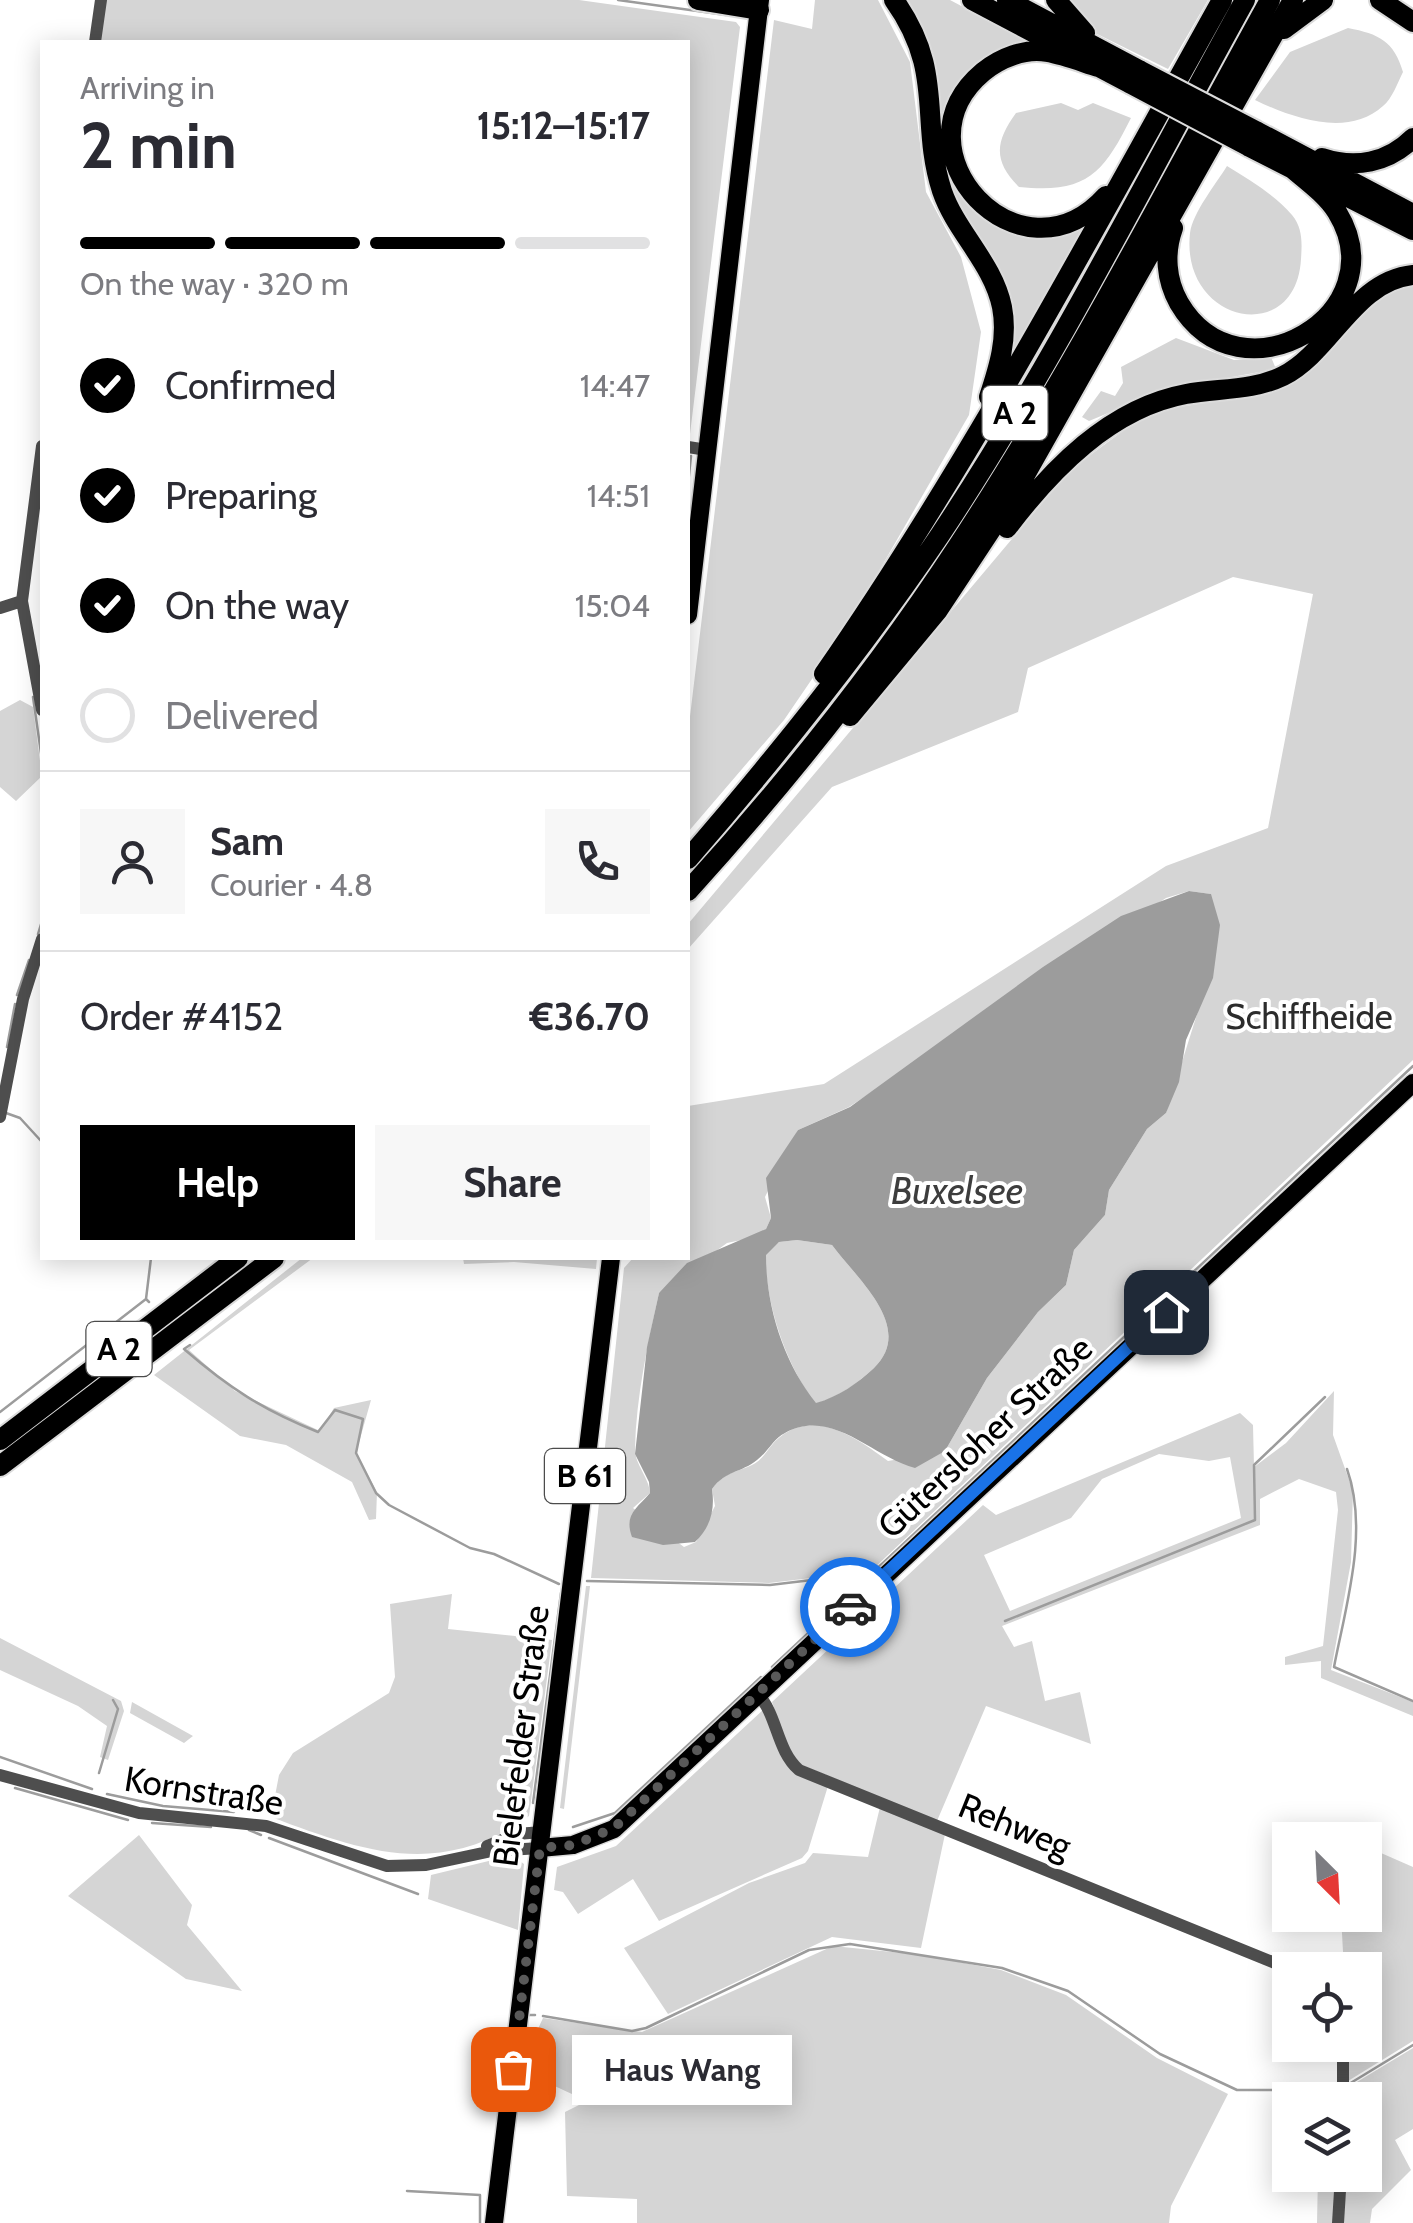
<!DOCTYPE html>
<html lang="en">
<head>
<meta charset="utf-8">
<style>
  :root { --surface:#fff; --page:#f7f7f7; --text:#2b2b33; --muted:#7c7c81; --line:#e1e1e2; --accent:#000 }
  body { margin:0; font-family:Cabin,sans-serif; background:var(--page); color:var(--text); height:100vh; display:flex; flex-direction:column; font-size:38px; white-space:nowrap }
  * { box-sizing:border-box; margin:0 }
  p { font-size:32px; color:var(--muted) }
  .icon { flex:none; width:55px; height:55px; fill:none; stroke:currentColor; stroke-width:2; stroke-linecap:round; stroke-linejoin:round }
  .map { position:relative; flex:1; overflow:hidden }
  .details { position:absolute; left:40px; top:40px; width:650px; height:1220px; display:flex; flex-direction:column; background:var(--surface); border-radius:0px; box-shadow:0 5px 25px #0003 }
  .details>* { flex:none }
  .needle { width:65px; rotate:156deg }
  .buttons { position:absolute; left:1272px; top:1822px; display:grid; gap:20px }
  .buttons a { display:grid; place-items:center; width:110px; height:110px; border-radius:0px; background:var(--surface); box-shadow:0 5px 25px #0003; font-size:50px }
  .pin { position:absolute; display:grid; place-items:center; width:85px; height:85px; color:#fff; margin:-42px; border-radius:20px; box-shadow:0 5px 15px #0006 }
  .courier { position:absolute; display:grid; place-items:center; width:100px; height:100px; margin:-50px; border:8px solid #1a73e8; border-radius:50%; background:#fff; color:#222; box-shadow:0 2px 12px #0007 }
  .bubble { position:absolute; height:70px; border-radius:0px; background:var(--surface); box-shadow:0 5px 25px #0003; font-size:32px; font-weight:700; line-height:70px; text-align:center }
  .head em { font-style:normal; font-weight:700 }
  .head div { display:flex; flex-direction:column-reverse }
  .head { display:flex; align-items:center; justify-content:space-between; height:170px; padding:0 40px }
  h1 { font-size:65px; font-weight:700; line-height:75px }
  .bar { display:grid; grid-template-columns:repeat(4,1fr); gap:15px 10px; align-content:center; height:120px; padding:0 40px }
  .bar i { height:12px; border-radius:8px; background:var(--line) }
  .bar .current { background:var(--accent) }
  .bar p { grid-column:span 4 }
  .line { display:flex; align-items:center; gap:25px; padding:0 40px; border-top:2px solid var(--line) }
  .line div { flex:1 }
  .round { display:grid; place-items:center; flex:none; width:105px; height:105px; border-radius:0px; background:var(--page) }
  ol { padding:0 40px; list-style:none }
  li { display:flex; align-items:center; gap:30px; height:110px }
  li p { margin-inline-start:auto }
  li .icon { padding:10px; border-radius:50%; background:var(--accent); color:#fff; stroke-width:4 }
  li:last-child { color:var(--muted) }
  li i { width:55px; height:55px; border:5px solid var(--line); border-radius:50% }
  .primary-button { display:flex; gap:20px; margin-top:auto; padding:20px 40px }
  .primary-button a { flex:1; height:115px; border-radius:0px; background:var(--accent); color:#fff; font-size:40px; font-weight:700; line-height:115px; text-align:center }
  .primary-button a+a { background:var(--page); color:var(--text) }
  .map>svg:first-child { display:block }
  .green { fill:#d5d5d5; fill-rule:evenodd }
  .water { fill:#9c9c9c; fill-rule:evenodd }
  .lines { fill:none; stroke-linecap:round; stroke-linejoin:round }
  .stream { stroke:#9c9c9c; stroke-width:2.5 }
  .major-casing { stroke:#dbdbdb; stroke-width:21 }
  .highway-casing { stroke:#dbdbdb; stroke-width:24 }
  .minor { stroke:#4e4e4e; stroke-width:12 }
  .major { stroke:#000; stroke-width:18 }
  .highway { stroke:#000; stroke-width:20 }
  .highway-bridge-casing { stroke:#dbdbdb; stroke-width:24; stroke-linecap:butt }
  .highway-bridge { stroke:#000; stroke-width:20 }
  .done { stroke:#595959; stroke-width:10; stroke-dasharray:0 18 }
  .route { stroke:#1a73e8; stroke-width:12 }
  .labels { text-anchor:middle; stroke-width:8; stroke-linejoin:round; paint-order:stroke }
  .shield { fill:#fff; stroke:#4c4c4c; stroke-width:2.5 }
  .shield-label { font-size:32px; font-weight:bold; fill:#000 }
  .park-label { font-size:35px; fill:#2c2c2c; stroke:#fff }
  .street-label { font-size:35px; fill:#000; stroke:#fff }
  .water-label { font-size:38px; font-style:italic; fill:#3d3d3d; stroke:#fff }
</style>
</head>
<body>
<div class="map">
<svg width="1413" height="2223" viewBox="0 0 1413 2223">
  <rect width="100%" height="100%" fill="#fff"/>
  <path class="green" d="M106,0H579L736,22L740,27L689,442L688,42H100Z
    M815,0H878L910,62L926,192L961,257L981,332L969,415L842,635L784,720L688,832V733L774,20L812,29Z
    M902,0H950L1033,44L950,110L975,209L1086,225L1004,375L1009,341L953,205L942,155L937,83Z
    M1064,0H1208L1168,69L1095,33Z
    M1348,28C1379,34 1394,41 1403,72C1398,82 1392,99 1383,106C1348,138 1292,118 1255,100L1290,52Z
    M1061,103L1078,110L1093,103L1131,118C1103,174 1086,194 1019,187C993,161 995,142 1016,113Z
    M1227,166C1251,181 1275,195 1292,215C1303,228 1302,244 1301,259C1296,348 1180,323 1190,233C1193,212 1216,184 1227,166Z
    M1413,283V1060L871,1571L769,1583L591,1578L624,1268L633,1258H688V1106L824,1084L1166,866L1268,828L1313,594L1233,577L1028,668L1018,712L832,787L688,949V924L1070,470L1135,422L1167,409L1259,394L1381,298ZM1189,891L1211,894L1198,1011L1166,1113L1147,1129L1109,1190L1105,1215L1074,1250L1066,1285L1038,1312L987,1378L945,1451L888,1461C858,1439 816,1408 780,1437C769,1445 765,1459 752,1465C734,1473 725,1472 712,1489L715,1506L696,1542L684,1547L633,1508L650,1493C649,1477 635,1465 635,1449C636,1397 648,1343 659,1293L727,1243L751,1238L766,1229L771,1218L765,1197L798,1130L849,1107L1166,898Z
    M1176,338L1234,360L1271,357L1276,369L1166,389L1089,421L1082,417L1101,391L1115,396L1123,383L1121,367Z
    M20,700L33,707L42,776L16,801L0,787V711Z
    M797,1240L832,1245C859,1281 915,1328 874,1368C858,1383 837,1398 815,1404C785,1361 767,1309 765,1255L779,1242Z
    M302,1258H313L189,1350L235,1391L320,1431L334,1408L371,1400L356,1453L377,1492L376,1519L369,1520L352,1482L286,1445L240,1436L154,1375Z
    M463,1258H597L596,1269L514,1262L464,1264Z
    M1334,1391L1333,1435L1353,1491L1351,1562L1331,1670L1413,1702V1716L1321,1678V1661L1285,1665V1657L1323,1646L1338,1510L1336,1492L1299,1479L1260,1499V1525L1002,1626L1014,1647L1032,1641L1045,1701L1080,1692L1091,1744L986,1706L937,1821L802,1765L791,1756L772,1702L983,1505L996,1515L1240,1413L1253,1425L1254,1467L1286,1443ZM1159,1454L1209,1461L1230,1457L1241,1518L1010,1611L984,1555L1071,1518L1102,1479Z
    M586,1586H590L564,1809L560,1808Z
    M452,1594L448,1629L552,1640L529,1816C440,1880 362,1851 271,1817L279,1775L293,1753L389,1693L395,1677L390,1604Z
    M0,1638L121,1701L124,1711L108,1760L100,1757L107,1726L78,1706L0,1670Z
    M132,1702L193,1736L184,1743L130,1713Z
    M764,1709L784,1759L828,1786L808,1851L802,1858L659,1921L633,1879L578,1914L563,1892L554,1890L557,1867L616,1846Z
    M880,1807L945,1834L921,1948L832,1937L668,2014L624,1948L749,1883L805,1863L813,1853L868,1857Z
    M139,1835L192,1905L187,1925L242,1991L186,1979L68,1896Z
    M1365,1846L1413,1867V2041L1348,2081L1347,2045H1365V1970H1344L1341,1915H1365Z
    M501,1858H516L524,1864L518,1930L428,1899L431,1875Z
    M833,1946L922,1955L1001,1970L1066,1995L1157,2058L1228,2094L1171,2206L1169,2223H637V2199L567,2196L565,2112L587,2101L533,2076L537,2031L543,2018L642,2032Z
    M1413,2048V2129L1395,2140L1411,2170L1372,2209L1370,2223H1343L1347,2175H1365V2100H1347V2088Z
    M1318,2175H1337L1335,2223H1317Z"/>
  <path class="water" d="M1189,891L1211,894L1220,925L1213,978L1186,1040L1179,1082L1166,1113L1147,1129L1109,1190L1105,1215L1074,1250L1066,1285L1038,1312L987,1378L945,1451L915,1468C872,1457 832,1407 785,1433C773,1439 768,1452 757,1460C741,1473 726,1470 712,1489C715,1509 711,1527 695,1542L663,1545L632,1537C624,1515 636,1509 650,1493L649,1482L635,1454L647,1347L659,1293L687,1263L766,1229L771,1218L766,1178L798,1130L850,1107L1043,967L1121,916ZM797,1240L832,1245C859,1281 915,1328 874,1368C858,1383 838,1397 816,1403C784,1363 766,1307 766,1255L779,1242Z"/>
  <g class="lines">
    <path class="stream" d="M618,0L726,15
      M688,484L691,456
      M33,697L42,760
      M38,934L42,921
      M17,995L29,960
      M7,1047L15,1004
      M6,1113L20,1118L42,1142
      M149,1302L146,1299L151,1258
      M190,1345L184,1349C229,1388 263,1410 318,1432L335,1410L363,1419L356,1453L376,1493L389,1505L470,1548L494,1554L559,1584
      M0,1412L146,1299
      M1347,1469C1369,1531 1346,1605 1334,1667L1413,1701
      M587,1581L770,1585L870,1573
      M1005,1621L1255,1520L1254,1465L1325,1397
      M772,1667L1413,1066
      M0,1757L92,1789
      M99,1773L118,1709L113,1700
      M15,1788L128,1820
      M107,1794L163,1806L234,1812
      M533,1803L561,1593
      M152,1823L211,1827
      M573,1827L615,1813L761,1677
      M249,1830L261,1835
      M269,1838L418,1894
      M586,1849L607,1841
      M529,2015H535
      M543,2016L632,2031L646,2028L809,1950L850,1944L1002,1968L1068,1991L1160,2054L1237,2090H1338
      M1349,2084L1413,2045
      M407,2191L480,2195V2223"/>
    <defs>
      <path id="major" d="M688,615L760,0
        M540,1848L573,1845L614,1829L1413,1083
        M494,2223L611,1258"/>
      <path id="highway" d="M698,0L759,10
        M894,0C946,73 919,120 942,191C956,232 993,263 1002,307C1008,338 999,367 989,397
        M972,0L1131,84
        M1007,0L1141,71
        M1056,0L1085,33
        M1380,0L1413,22
        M1284,29L1323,0
        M1098,67C1082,62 1064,55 1047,52C1025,48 1000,58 983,72C890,150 1020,291 1106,196
        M1256,131L1413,214
        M1248,146L1413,230
        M1322,158C1355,169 1388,163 1413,138
        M1173,228C1164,253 1166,280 1179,303C1240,407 1399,313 1337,212C1325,193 1304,179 1287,164
        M1007,528C1051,470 1110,408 1186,394C1218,388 1252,391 1283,376C1331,352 1354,281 1413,275
        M824,674C973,459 1095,227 1222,0
        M850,716L938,610L1012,498L1293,0
        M688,859C778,755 863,649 940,535C1053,365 1146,179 1245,0
        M688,891C786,783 878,668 958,546C1073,371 1169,183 1270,0
        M0,1440L238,1258
        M0,1466L274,1258"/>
    </defs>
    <use href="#major" class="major-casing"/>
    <use href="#highway" class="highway-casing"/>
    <path class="minor" d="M95,42L101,0
      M42,446L22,601L42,710
      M688,447L707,450
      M0,608L22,601
      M0,1117L23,999L42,939
      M757,1693C778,1715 776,1750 799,1770L1292,1970
      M0,1775L139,1813L266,1826L387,1866L426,1865L492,1851L540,1848
      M487,1846L517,1834L542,1832
      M1343,2100V2045
      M1338,2223L1341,2175"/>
    <use href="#major" class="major"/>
    <use href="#highway" class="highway"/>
    <defs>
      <path id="highway-bridge" d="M1141,71L1256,131
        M1131,84L1248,146"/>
    </defs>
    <use href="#highway-bridge" class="highway-bridge-casing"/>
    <use href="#highway-bridge" class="highway-bridge"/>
  </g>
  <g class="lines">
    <path class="done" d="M513,2069L540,1848L574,1845L614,1828L850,1607"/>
    <path class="route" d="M850,1607L1166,1312"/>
  </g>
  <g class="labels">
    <g class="shield">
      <rect x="982.5" y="386" width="65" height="54" rx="8"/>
      <rect x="86.5" y="1322" width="65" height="54" rx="8"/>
      <rect x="545" y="1449" width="80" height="54" rx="8"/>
    </g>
    <g class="shield-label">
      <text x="1015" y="424">A 2</text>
      <text x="119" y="1360">A 2</text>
      <text x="585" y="1487">B 61</text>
    </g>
    <g class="park-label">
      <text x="1309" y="1029">Schiffheide</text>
    </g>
    <g class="street-label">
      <text transform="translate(985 1437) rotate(-43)" y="12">Gütersloher Straße</text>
      <text transform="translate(521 1736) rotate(-83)" y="12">Bielefelder Straße</text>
      <text transform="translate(204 1791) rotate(9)" y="12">Kornstraße</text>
      <text transform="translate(1015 1826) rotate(22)" y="12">Rehweg</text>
    </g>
    <g class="water-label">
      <text x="957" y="1204">Buxelsee</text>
    </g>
  </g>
</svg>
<div class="buttons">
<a><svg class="needle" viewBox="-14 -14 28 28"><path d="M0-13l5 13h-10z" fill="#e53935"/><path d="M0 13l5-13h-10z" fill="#7c7c81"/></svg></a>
<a><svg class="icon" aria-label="locate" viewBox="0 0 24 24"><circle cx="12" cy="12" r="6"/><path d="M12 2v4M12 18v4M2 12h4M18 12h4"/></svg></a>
<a><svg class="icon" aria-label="layers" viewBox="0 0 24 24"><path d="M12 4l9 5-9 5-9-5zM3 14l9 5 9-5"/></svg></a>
</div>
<div class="pin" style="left:513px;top:2069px;background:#ea580c"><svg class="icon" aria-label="bag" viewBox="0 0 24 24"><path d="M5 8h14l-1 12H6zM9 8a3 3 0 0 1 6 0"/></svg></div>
<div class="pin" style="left:1166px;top:1312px;background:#1f2937"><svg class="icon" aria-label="home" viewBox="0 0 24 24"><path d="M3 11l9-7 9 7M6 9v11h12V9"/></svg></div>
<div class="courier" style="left:850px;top:1607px"><svg class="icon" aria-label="car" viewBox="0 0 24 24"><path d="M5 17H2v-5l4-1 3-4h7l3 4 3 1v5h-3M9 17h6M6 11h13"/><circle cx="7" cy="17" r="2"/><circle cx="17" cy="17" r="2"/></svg></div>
<div class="bubble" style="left:572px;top:2035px;width:220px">Haus Wang</div>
<section class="details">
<div class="head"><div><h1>2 min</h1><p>Arriving in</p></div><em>15:12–15:17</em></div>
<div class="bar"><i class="current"></i><i class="current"></i><i class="current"></i><i></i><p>On the way · 320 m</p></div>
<ol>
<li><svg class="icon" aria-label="check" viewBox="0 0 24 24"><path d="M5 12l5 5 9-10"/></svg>Confirmed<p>14:47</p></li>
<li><svg class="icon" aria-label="check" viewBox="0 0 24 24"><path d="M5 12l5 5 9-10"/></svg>Preparing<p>14:51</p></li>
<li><svg class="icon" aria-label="check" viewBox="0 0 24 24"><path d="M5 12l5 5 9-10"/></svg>On the way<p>15:04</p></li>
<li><i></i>Delivered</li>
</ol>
<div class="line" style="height:180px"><a class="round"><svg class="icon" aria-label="person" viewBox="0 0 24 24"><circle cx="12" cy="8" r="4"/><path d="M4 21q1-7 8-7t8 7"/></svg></a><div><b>Sam</b><p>Courier · 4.8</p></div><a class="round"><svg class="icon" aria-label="phone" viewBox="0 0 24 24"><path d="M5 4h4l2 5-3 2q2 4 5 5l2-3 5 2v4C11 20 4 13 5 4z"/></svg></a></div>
<div class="line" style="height:130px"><div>Order #4152</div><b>€36.70</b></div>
<div class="primary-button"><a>Help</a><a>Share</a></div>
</section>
</div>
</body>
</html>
